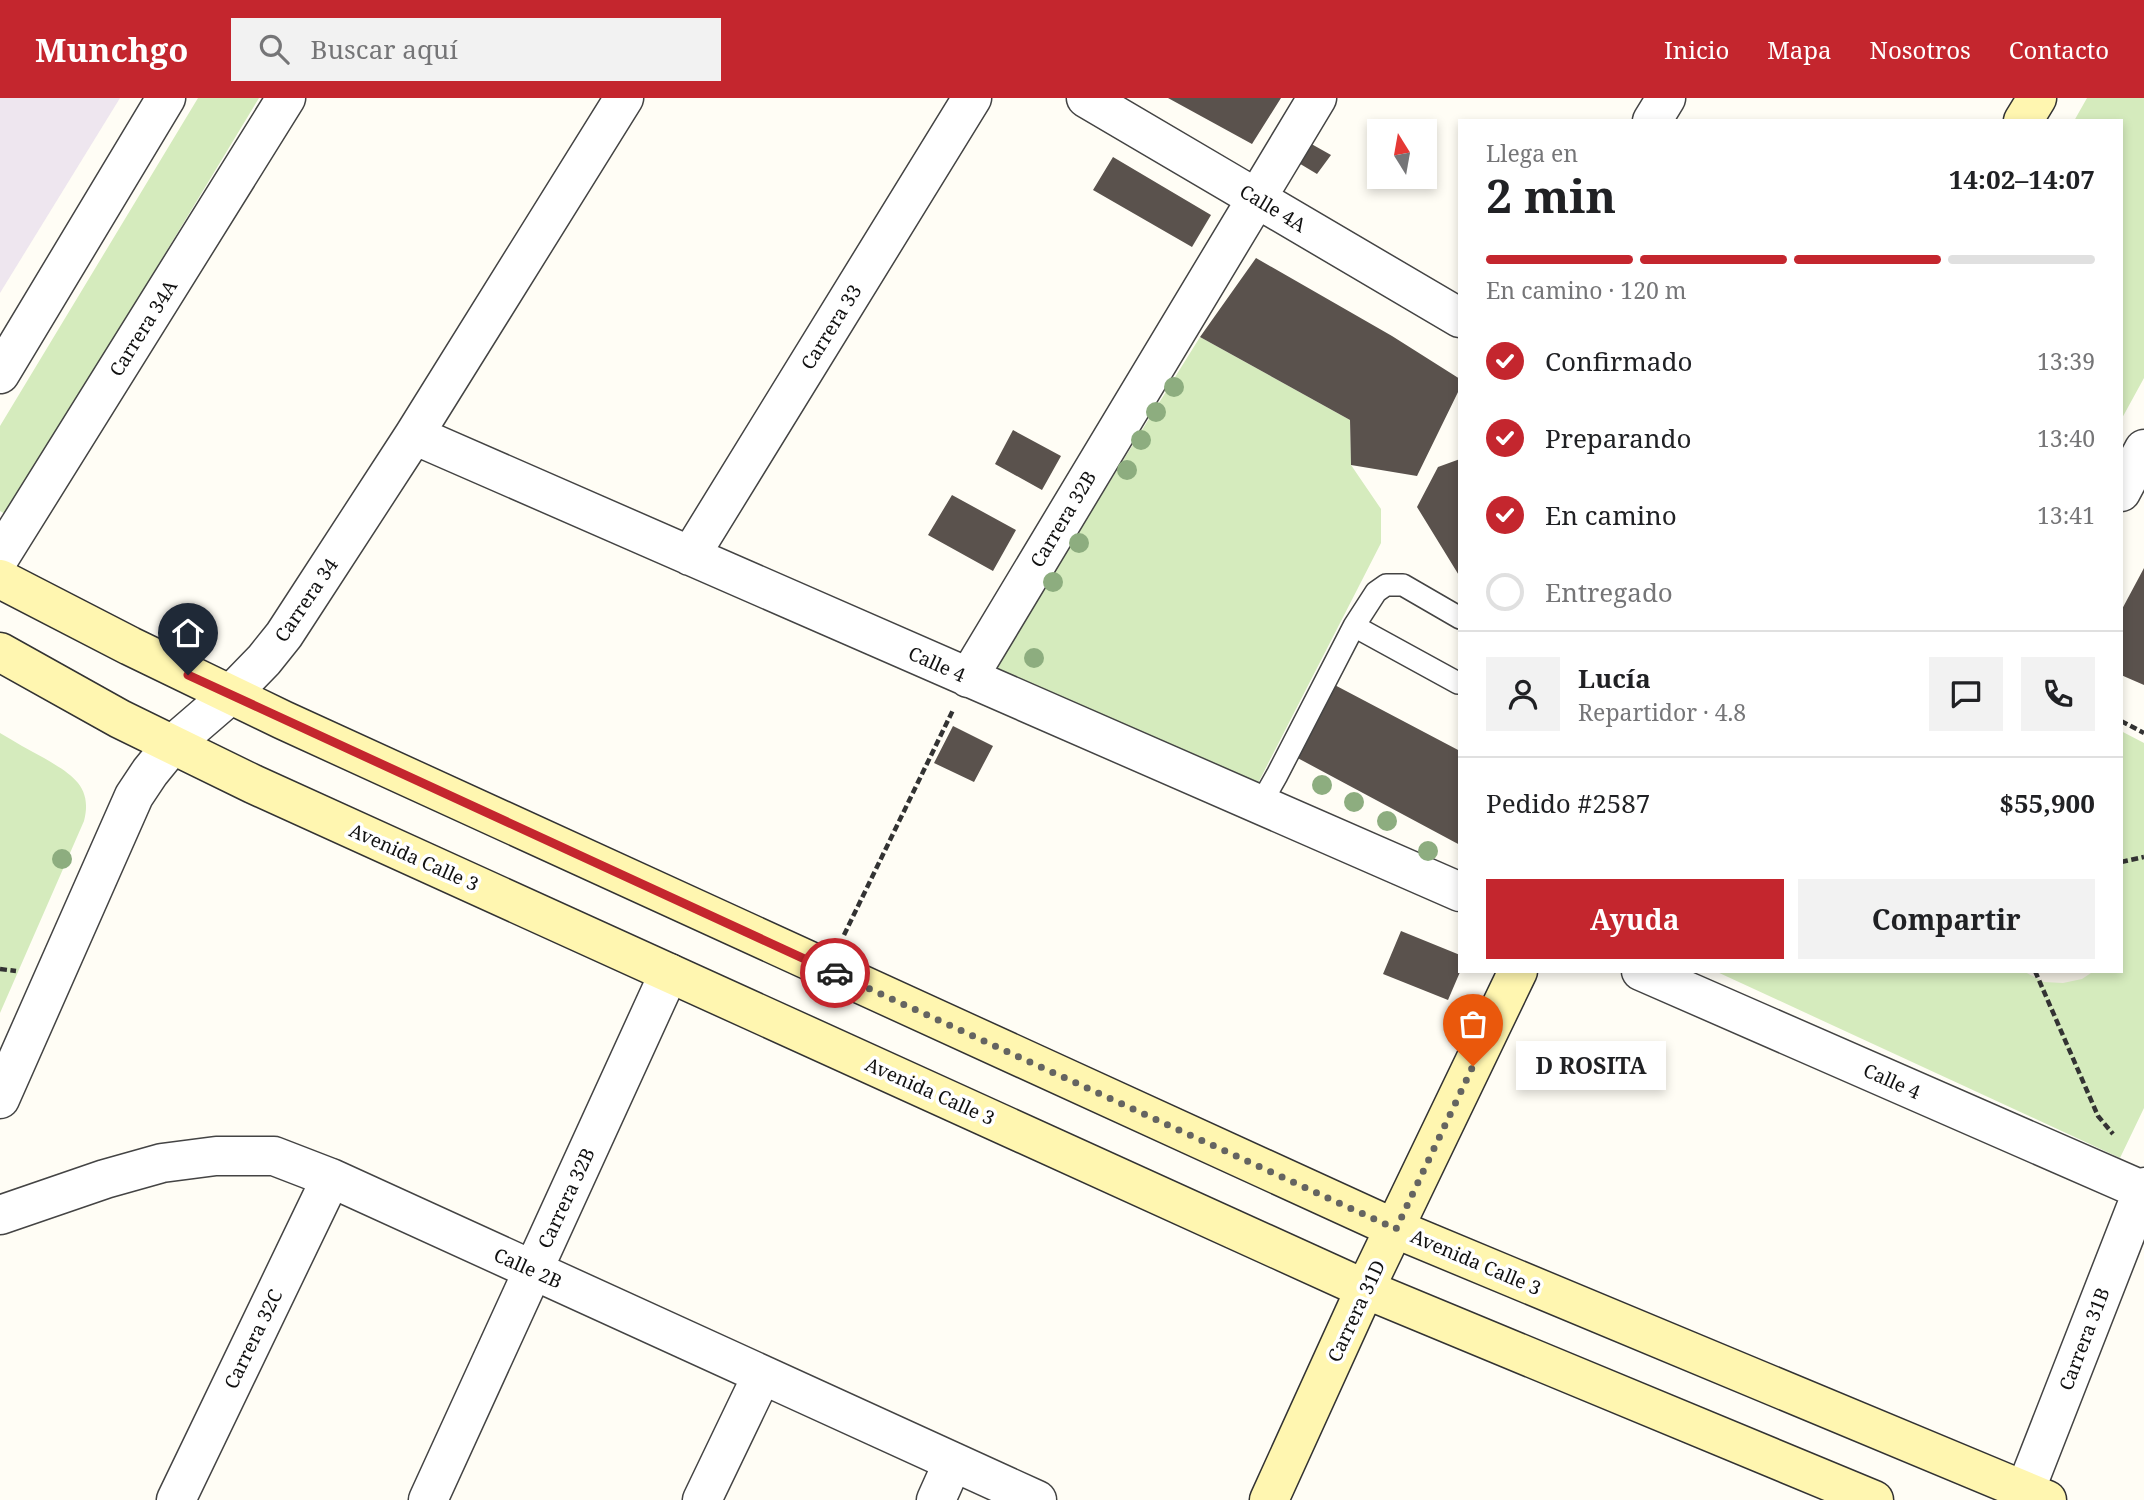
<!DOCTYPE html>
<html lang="es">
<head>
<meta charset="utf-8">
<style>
  :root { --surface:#fff; --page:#f2f2f2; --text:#202124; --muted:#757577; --line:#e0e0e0; --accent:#c4262e }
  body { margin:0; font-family:"Noto Serif",serif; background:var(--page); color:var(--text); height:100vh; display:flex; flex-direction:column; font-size:26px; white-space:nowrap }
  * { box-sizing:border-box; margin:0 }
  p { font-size:23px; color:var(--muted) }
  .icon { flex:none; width:38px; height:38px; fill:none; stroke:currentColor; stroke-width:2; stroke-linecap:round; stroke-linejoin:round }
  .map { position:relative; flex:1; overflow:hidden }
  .details { position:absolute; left:1458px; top:21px; width:665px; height:854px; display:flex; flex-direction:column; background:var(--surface); border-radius:0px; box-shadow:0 4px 10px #0003 }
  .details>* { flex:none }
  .needle { width:46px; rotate:349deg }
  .fabs { position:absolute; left:1367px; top:21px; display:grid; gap:14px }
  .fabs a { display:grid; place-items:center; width:70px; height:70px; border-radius:0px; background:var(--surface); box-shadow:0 4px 10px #0003; font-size:35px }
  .pin { position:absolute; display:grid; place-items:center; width:60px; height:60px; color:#fff; margin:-72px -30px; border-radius:50% 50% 50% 0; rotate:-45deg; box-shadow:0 0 7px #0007 }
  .pin .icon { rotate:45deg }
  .courier { position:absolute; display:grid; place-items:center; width:70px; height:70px; margin:-35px; border:5px solid #c4262e; border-radius:50%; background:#fff; color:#222; box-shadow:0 2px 9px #0007 }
  .bubble { position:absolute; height:49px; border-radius:0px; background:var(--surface); box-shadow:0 4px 10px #0003; font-size:23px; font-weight:700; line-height:49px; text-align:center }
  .head em { font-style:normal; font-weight:700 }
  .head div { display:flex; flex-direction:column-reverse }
  .head { display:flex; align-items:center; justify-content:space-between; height:119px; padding:0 28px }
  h1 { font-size:46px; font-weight:700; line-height:52px }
  .bar { display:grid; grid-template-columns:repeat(4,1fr); gap:10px 7px; align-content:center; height:84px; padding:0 28px }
  .bar i { height:9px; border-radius:5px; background:var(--line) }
  .bar .active { background:var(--accent) }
  .bar p { grid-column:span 4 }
  .line { display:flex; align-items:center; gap:18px; padding:0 28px; border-top:2px solid var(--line) }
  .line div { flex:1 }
  .round { display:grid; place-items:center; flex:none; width:74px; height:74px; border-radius:0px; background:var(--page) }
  ol { padding:0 28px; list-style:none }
  li { display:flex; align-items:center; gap:21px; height:77px }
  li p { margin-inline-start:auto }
  li .icon { padding:7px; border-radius:50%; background:var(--accent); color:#fff; stroke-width:4 }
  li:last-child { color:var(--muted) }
  li i { width:38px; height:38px; border:4px solid var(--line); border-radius:50% }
  .primary-button { display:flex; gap:14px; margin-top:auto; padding:14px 28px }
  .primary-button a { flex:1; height:80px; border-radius:0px; background:var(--accent); color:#fff; font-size:28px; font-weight:700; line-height:80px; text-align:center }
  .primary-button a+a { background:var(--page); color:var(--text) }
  header { display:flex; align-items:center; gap:42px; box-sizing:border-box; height:98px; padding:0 35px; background:var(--accent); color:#fff }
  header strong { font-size:33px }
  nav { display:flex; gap:38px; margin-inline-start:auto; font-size:24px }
  .search { width:490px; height:63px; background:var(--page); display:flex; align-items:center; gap:18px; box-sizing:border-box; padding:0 24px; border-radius:0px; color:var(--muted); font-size:26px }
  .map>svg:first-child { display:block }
  .industrial { fill:#eee6ef }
  .green { fill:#d5ebbd }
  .plaza { fill:#f1ede2 }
  .building { fill:#5a524d }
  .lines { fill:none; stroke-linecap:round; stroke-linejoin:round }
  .lane-casing { stroke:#444; stroke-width:24 }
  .street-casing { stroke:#444; stroke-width:41 }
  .secondary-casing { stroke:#333; stroke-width:41 }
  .path { stroke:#333; stroke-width:4.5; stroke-dasharray:7 3.5; stroke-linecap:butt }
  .lane { stroke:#fff; stroke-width:21 }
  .street { stroke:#fff; stroke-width:38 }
  .secondary { stroke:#fff6b0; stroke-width:38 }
  .tree { fill:#8dad7f }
  .done { stroke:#646461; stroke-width:7; stroke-dasharray:0 12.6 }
  .route { stroke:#c4262e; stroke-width:9 }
  .labels { text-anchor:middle; stroke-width:7; stroke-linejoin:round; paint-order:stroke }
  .street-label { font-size:19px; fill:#111; stroke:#fff }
</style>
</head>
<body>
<header>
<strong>Munchgo</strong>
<div class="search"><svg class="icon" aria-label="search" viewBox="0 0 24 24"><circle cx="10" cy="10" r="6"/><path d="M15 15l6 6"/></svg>Buscar aquí</div>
<nav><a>Inicio</a><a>Mapa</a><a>Nosotros</a><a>Contacto</a></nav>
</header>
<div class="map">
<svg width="2144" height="1402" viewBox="0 0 2144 1402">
  <rect width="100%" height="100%" fill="#fffdf5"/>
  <path class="industrial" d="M0,0H120L0,195Z"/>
  <path class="green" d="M198,0H259L7,417L0,413V328Z
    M2087,0H2144V280L2121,322V23H2074Z
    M1200,239L1350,322L1351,367L1381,411V445L1255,691L988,579Z
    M2121,633L2144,645V1010L2120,1060L1715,873H2121Z
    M0,635C15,644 29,652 44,660C71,676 93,688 84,723L0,915Z"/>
  <path class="plaza" d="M2023,873H2094L2082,881L2063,885L2044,884Z"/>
  <path class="building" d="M1168,0H1281L1252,46Z
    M1299,39L1331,57L1317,76L1287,58Z
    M1113,59L1211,117L1192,149L1093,92Z
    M1256,160L1392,238L1460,281V290L1417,378L1351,367L1350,322L1200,239Z
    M1013,332L1061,358L1042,392L995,366Z
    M1460,361V479L1417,409L1438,369Z
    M952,397L1016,432L993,473L928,437Z
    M2144,470V587L2121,577V513Z
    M1329,584L1460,653V747L1292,657Z
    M953,628L993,648L974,684L934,665Z
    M1401,833L1460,857V874L1448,902L1383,876Z"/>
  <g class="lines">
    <defs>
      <path id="lane" d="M1354,528L1458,585
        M1260,707L1277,677L1354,528L1376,494L1386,487H1403L1460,520"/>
      <path id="street" d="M1086,0L1460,220
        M1652,23L1666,0
        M0,276L166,0
        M414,337L1460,794
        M2121,394L2144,351
        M690,458L972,0
        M0,459L286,0
        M968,580L1317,0
        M1641,873L2144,1093
        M0,1001L134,698L150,674L172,647L230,597L264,562L284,537L414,337L624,0
        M0,1117L105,1081L162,1065L216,1058H274L331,1080L1037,1402
        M2025,1393L2144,1089
        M176,1402L331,1080
        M428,1402L669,875
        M702,1402L762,1277
        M936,1402L953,1364"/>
      <path id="secondary" d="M2023,23L2037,0
        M0,481L130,548L283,622L1396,1131L2047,1402
        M0,554L120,621L253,686L1365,1191L1874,1402
        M1269,1402L1365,1191L1518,873"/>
    </defs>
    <use href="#lane" class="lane-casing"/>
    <use href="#street" class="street-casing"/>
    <use href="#secondary" class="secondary-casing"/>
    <path class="path" d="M2121,623L2144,635
      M2121,764L2144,759
      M844,837L953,612
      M0,871L16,873
      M2035,873L2098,1018L2113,1036"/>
    <use href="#lane" class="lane"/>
    <use href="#street" class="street"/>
    <use href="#secondary" class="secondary"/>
  </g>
  <g class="tree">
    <circle cx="1174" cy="289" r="10"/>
    <circle cx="1156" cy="314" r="10"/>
    <circle cx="1141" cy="342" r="10"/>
    <circle cx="1127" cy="372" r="10"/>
    <circle cx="1079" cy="445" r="10"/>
    <circle cx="1053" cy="484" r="10"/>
    <circle cx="1034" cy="560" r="10"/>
    <circle cx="1322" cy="687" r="10"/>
    <circle cx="1354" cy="704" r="10"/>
    <circle cx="1387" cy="723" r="10"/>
    <circle cx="1428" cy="753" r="10"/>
    <circle cx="62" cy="761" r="10"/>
  </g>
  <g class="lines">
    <path class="done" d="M835,875L1396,1131L1473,968"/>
    <path class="route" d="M188,577L835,875"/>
  </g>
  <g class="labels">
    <g class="street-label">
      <text transform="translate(1273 110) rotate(31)" y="7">Calle 4A</text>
      <text transform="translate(831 229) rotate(-58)" y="7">Carrera 33</text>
      <text transform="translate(143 230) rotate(-58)" y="7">Carrera 34A</text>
      <text transform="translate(1063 421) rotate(-59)" y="7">Carrera 32B</text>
      <text transform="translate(306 502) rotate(-56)" y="7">Carrera 34</text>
      <text transform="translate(937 566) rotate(24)" y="7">Calle 4</text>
      <text transform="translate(414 759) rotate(24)" y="7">Avenida Calle 3</text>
      <text transform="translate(1892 983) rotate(24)" y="7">Calle 4</text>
      <text transform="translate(930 993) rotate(24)" y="7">Avenida Calle 3</text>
      <text transform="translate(566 1100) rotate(-65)" y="7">Carrera 32B</text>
      <text transform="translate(1476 1164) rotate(23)" y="7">Avenida Calle 3</text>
      <text transform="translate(528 1170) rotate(24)" y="7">Calle 2B</text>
      <text transform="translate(1356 1213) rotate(-65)" y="7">Carrera 31D</text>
      <text transform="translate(253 1241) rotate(-64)" y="7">Carrera 32C</text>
      <text transform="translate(2084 1241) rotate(-69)" y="7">Carrera 31B</text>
    </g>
  </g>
</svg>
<div class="fabs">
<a><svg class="needle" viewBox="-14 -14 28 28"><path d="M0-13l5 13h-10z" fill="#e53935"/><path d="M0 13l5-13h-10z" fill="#757577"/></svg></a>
</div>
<div class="pin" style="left:1473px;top:968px;background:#ea580c"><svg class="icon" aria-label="bag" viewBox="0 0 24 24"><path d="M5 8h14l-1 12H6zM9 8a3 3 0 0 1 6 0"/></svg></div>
<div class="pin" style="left:188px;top:577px;background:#1f2937"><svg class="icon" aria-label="home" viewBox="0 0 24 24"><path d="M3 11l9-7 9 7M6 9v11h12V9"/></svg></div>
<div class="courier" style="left:835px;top:875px"><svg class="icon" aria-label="car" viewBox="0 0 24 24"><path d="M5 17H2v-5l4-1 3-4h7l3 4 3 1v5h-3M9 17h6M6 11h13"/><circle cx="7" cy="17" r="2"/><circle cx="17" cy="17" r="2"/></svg></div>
<div class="bubble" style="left:1516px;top:943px;width:150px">D ROSITA</div>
<section class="details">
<div class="head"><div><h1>2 min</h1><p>Llega en</p></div><em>14:02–14:07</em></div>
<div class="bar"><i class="active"></i><i class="active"></i><i class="active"></i><i></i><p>En camino · 120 m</p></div>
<ol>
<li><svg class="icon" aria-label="check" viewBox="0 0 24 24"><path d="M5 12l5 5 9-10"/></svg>Confirmado<p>13:39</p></li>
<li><svg class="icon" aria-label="check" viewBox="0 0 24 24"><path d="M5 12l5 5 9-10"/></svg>Preparando<p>13:40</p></li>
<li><svg class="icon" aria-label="check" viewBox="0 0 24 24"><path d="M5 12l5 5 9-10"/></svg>En camino<p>13:41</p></li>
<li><i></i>Entregado</li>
</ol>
<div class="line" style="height:126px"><a class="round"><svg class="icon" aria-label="person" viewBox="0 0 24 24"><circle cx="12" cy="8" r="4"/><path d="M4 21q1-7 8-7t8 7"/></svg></a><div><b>Lucía</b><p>Repartidor · 4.8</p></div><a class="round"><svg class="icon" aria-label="chat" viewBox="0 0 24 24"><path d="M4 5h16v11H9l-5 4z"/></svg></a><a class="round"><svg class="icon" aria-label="phone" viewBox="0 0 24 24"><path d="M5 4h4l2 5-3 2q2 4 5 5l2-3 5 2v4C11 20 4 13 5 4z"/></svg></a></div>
<div class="line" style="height:91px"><div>Pedido #2587</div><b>$55,900</b></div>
<div class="primary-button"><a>Ayuda</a><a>Compartir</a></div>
</section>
</div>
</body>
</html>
